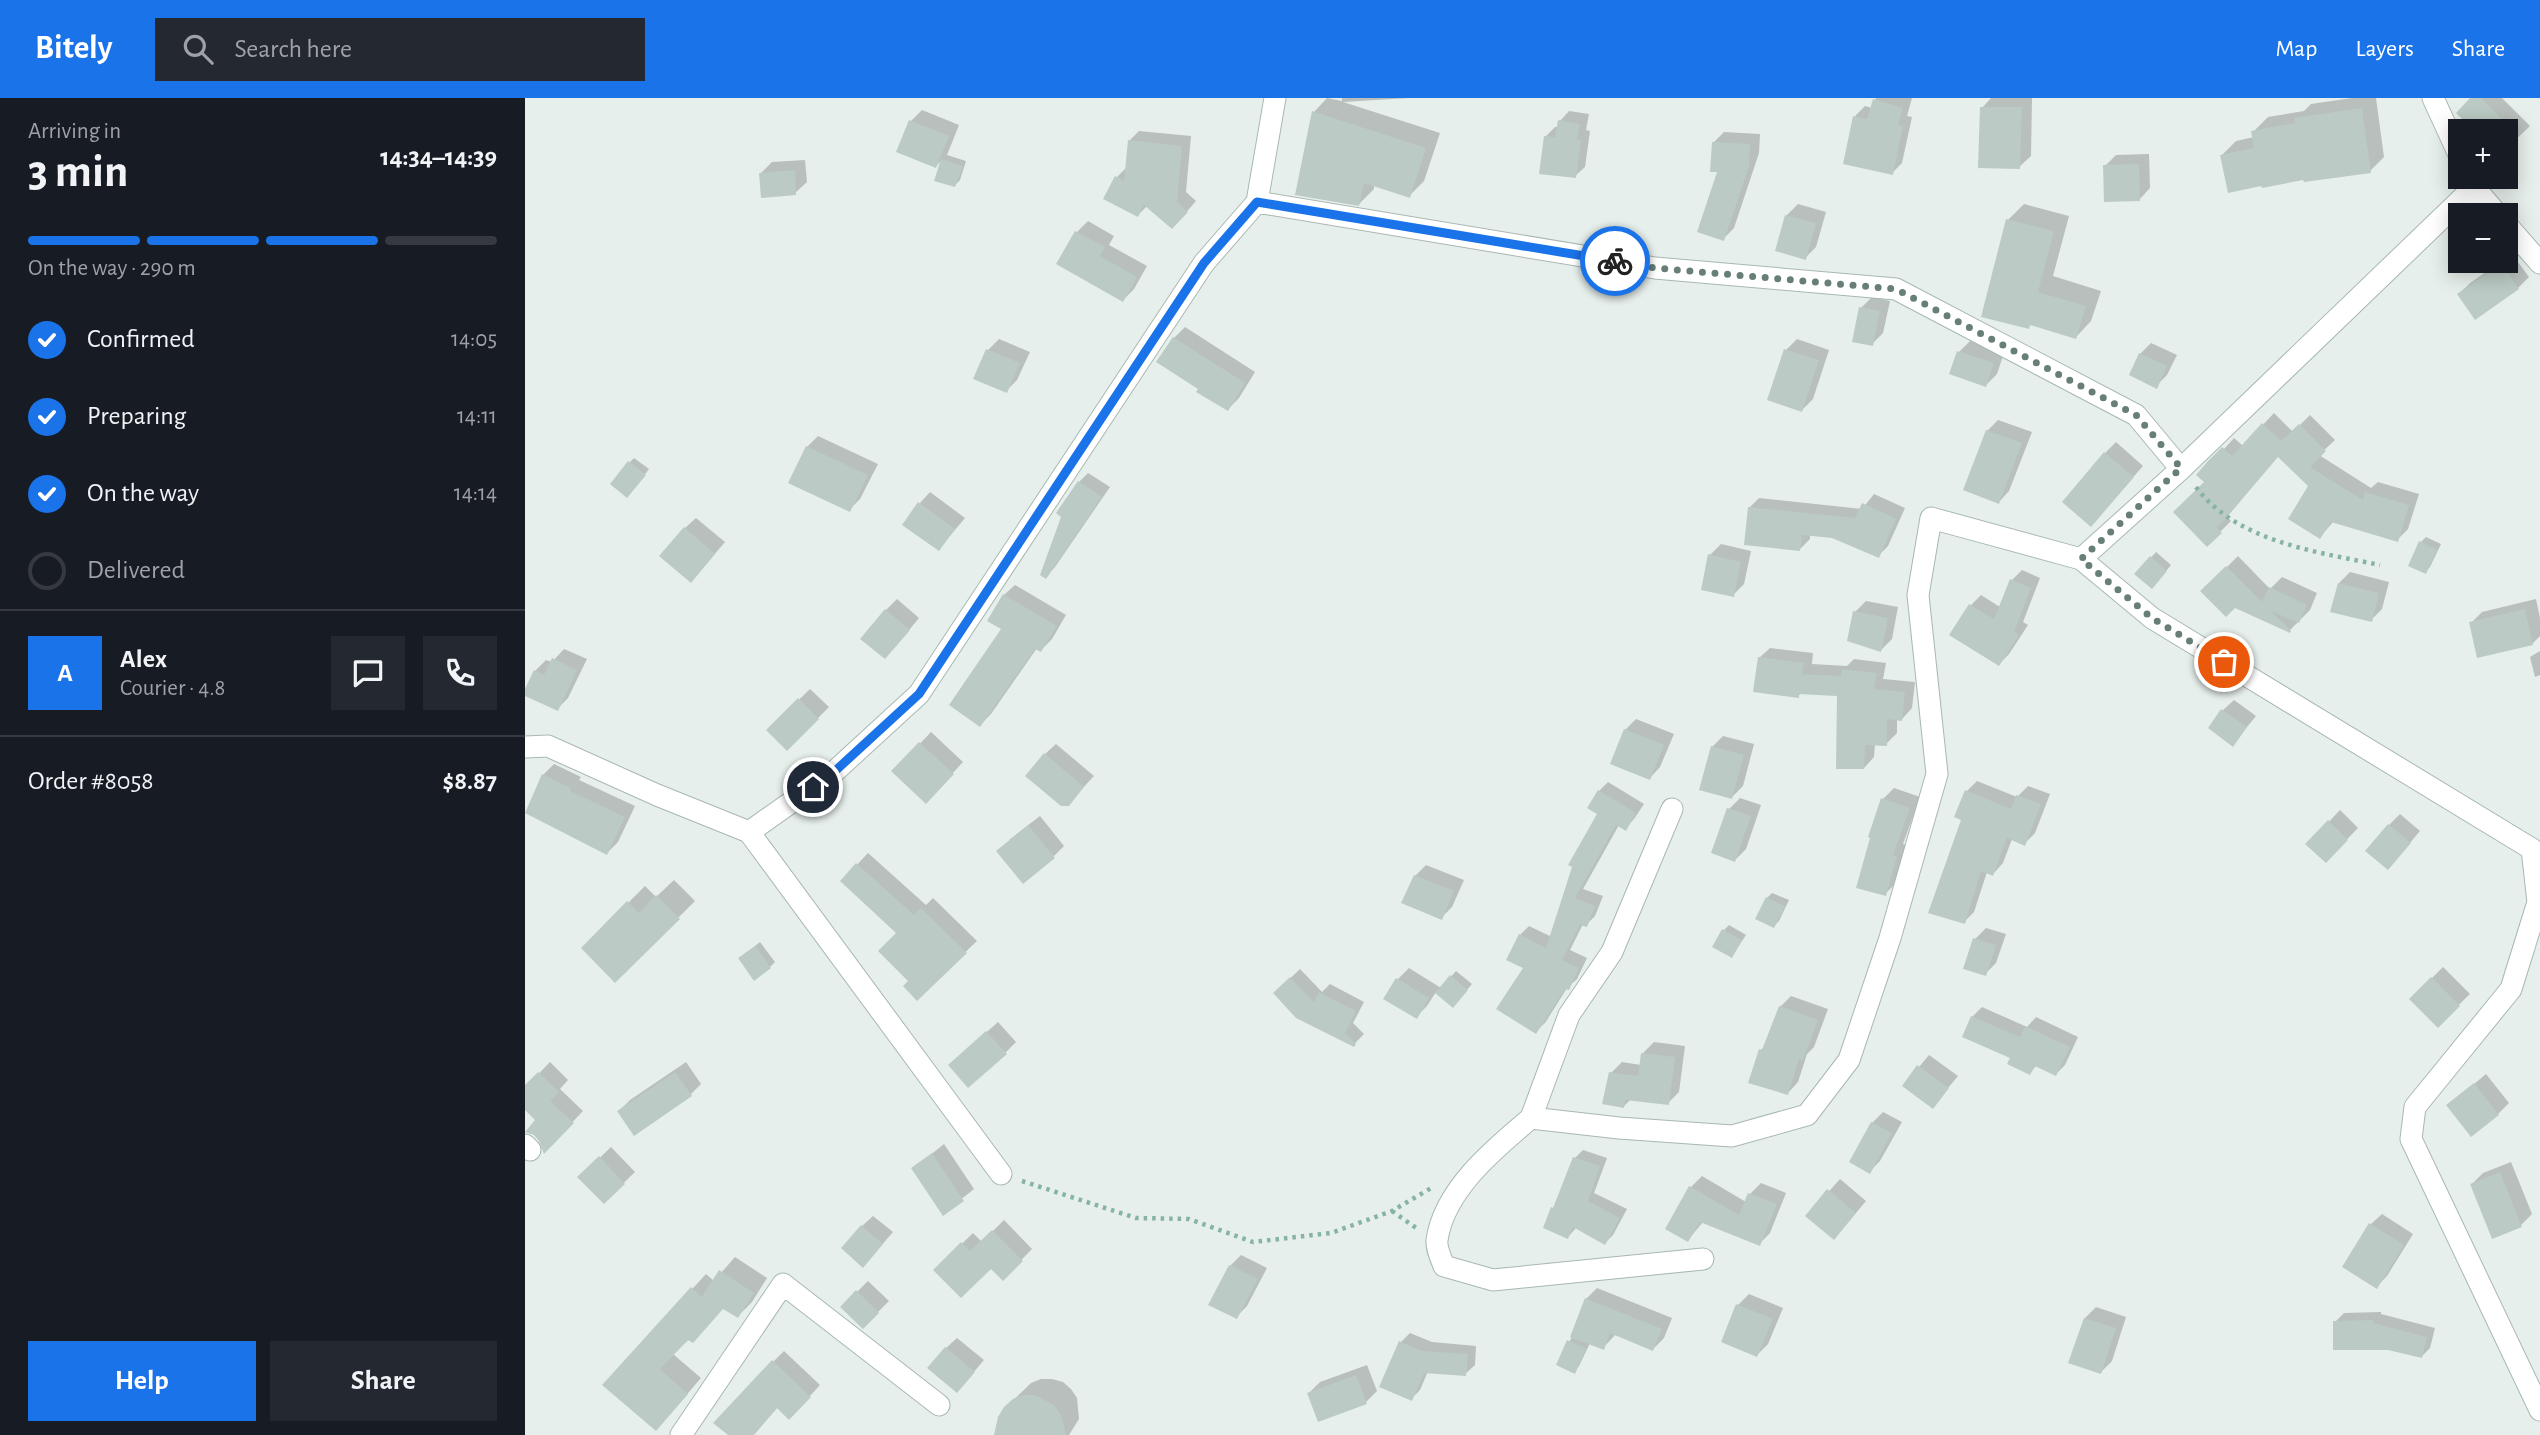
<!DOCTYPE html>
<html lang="en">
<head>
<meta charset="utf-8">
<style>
  :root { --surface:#171b24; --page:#242831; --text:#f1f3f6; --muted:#9ea1a6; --line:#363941; --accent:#1a73e8 }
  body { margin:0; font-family:"Alegreya Sans",sans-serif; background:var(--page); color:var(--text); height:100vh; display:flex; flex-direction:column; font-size:26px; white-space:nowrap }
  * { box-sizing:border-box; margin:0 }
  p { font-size:23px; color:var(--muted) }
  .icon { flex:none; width:38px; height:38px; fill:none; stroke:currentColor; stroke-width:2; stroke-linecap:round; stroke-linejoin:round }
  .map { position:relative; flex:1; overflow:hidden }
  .drawer { display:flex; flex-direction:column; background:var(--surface); width:525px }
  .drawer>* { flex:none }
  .controls { position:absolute; left:1923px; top:21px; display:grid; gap:14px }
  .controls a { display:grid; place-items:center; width:70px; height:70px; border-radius:0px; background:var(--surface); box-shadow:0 4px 18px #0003; font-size:35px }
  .pin { position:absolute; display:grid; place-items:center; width:60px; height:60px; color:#fff; margin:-30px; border:4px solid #fff; border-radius:50%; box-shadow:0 2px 7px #0007 }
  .courier { position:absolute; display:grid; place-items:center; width:70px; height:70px; margin:-35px; border:5px solid #1a73e8; border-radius:50%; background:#fff; color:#222; box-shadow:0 2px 9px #0007 }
  .headline em { font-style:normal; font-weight:700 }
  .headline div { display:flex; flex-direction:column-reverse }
  .headline { display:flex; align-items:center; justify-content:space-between; height:119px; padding:0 28px }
  h1 { font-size:46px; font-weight:700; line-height:52px }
  .bar { display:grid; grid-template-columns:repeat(4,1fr); gap:10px 7px; align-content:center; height:84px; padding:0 28px }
  .bar i { height:9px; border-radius:5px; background:var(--line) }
  .bar .active { background:var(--accent) }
  .bar p { grid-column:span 4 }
  .line { display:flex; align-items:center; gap:18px; padding:0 28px; border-top:2px solid var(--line) }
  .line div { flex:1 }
  .round { display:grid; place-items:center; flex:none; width:74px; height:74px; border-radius:0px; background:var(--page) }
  ol { padding:0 28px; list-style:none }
  li { display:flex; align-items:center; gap:21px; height:77px }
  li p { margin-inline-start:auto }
  li .icon { padding:7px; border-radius:50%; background:var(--accent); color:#fff; stroke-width:4 }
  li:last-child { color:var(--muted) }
  li i { width:38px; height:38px; border:4px solid var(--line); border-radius:50% }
  .cta { display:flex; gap:14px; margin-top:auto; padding:14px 28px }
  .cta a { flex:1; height:80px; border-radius:0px; background:var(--accent); color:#fff; font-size:28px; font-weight:700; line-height:80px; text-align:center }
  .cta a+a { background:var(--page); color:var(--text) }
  header { display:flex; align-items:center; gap:42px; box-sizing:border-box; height:98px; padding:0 35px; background:var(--accent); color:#fff }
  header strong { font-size:33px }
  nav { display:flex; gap:38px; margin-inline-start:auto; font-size:24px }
  .search { width:490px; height:63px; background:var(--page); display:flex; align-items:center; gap:18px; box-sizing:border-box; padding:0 24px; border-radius:0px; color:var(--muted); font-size:26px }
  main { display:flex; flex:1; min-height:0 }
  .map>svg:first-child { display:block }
  .shadow { fill:#0003 }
  .building { fill:#bbcac4 }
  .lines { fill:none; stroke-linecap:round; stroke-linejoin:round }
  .minor-casing { stroke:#a8b8b2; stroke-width:23 }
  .path { stroke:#86b3a5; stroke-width:4.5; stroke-dasharray:3.5 5; stroke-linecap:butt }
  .minor { stroke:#fff; stroke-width:21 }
  .done { stroke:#687f78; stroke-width:7; stroke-dasharray:0 12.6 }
  .route { stroke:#1a73e8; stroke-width:9 }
</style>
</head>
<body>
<header>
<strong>Bitely</strong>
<div class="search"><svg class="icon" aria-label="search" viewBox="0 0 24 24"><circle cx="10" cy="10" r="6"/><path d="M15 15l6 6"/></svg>Search here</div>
<nav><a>Map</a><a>Layers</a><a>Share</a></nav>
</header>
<main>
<section class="drawer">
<div class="headline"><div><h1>3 min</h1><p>Arriving in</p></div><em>14:34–14:39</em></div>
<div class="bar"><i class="active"></i><i class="active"></i><i class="active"></i><i></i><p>On the way · 290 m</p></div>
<ol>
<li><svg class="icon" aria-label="check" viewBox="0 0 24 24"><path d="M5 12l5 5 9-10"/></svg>Confirmed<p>14:05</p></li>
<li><svg class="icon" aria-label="check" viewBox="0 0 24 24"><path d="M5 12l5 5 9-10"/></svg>Preparing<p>14:11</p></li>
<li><svg class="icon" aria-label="check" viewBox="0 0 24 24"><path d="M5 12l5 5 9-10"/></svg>On the way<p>14:14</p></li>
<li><i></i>Delivered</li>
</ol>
<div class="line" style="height:126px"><b class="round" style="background:var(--accent);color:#fff">A</b><div><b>Alex</b><p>Courier · 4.8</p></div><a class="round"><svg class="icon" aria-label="chat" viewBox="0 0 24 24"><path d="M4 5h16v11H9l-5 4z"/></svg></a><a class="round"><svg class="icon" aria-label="phone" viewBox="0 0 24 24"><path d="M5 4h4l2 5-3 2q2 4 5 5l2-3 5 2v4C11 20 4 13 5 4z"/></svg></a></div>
<div class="line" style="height:91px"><div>Order #8058</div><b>$8.87</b></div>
<div class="cta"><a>Help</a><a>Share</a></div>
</section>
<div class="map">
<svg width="2015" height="1337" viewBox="0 0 2015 1337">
  <rect width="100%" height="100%" fill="#e6efeb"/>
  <path class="shadow" d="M802,0L817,3V0H884L818,4L915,35L899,83L884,98L849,87V91L834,106L773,96L789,14Z
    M1351,0H1387L1382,18L1387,19L1377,65L1367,75L1330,18L1340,8L1347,10Z
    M1466,0H1507L1506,58L1494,69L1457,10Z
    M1827,0H1851L1859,59L1845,73L1697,57L1711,43L1729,39L1728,34L1743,19L1779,13L1786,6Z
    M1948,0H1977L2005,28L1981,51V33H1952L1933,15Z
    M397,12L434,27L422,57L441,63L435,82L430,87L411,81L418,61L411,68L386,23Z
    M1044,13L1064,16L1061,32L1065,33L1060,69L1050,78L1020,39L1030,29H1034L1035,23Z
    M614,33L666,38L661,94L671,103L657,119L623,107L613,117L592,79L602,69L604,43Z
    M1199,34L1235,36L1234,55L1209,130L1198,141L1195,72L1188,45Z
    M1624,56L1625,90L1614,102L1580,68L1591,57Z
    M280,62L282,84L270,95L236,75L247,64Z
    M1273,106L1301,114L1291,149L1280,160L1252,152L1262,117Z
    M1499,106L1544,118L1528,178L1576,193L1566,223L1551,239L1507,226L1503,229L1483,122Z
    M563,123L589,138L584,147L622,168L609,191L598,202L533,166L552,134Z
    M1987,156L2004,179L1993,190L1951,220L1934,196L1945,185L1977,163H1981Z
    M1347,199L1365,203L1358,235L1347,246L1336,210Z
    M660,229L730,274L714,300L703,311L675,290L649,240Z
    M474,241L505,254L492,282L481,293L463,252Z
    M1272,241L1304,252L1288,301L1277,312L1261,252Z
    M1445,243L1479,255L1472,276L1461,287L1434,254Z
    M1626,245L1652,257L1642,277L1631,288L1615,256Z
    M1749,315L1768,334L1785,317L1810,342L1794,357L1846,390L1853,384L1894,396L1883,431L1872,442L1809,423L1795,439L1786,388L1754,357L1702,419L1706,423L1683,446L1681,384L1699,351L1709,340L1718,348Z
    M1473,322L1507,334L1484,393L1474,404L1462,333Z
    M293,338L353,366L335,401L324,412L282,349Z
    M1591,344L1618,368L1566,427L1580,355Z
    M109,360L124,371L107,393L105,364Z
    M563,375L585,389L530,469L521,479L554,384Z
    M405,394L440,420L414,451L395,405Z
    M1349,396L1380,410L1363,448L1353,458L1308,438L1285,436V441L1275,451L1224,410L1234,400L1337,411Z
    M171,420L200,444L176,472L160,430Z
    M1901,439L1916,446L1905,469L1900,474L1896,444Z
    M1196,446L1226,453L1219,486L1208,497L1185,457Z
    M1631,454L1646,467L1632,484L1612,475Z
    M1713,458L1745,491L1757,479L1792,495L1785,512L1764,533L1678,493Z
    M1497,472L1515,480L1498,524L1503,527L1484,556L1474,566L1427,536L1446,507L1456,497L1475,509L1487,482Z
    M1825,474L1864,484L1857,511L1846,522L1814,485Z
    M490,487L541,517L527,541L516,552L512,550L466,616L455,627L478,530L479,497Z
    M372,501L394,520L371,548L361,512Z
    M2011,501L2015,520V538L2007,546L1946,525L1957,514Z
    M1341,503L1373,509L1367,541L1356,552L1330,514Z
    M1245,550L1288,555L1287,566L1322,568L1329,561L1361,565L1358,581L1390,584L1387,610L1377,621L1372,620V635L1361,646H1350L1349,659L1339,670L1314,596L1278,594L1273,598L1234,560Z
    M39,551L62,561L43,600L32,611L0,595L10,573L21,562L27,564Z
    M2015,553V577L2010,579L2005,559Z
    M285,591L304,609L262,651L243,632Z
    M1709,602L1731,618L1708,646L1698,612Z
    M1111,621L1149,636L1135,669L1125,680L1100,632Z
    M406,634L438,664L412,692L369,673Z
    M1198,638L1229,646L1218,688L1207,699L1187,649Z
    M531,646L569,678L543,706L520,656Z
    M29,666L56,679L54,682L110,708L93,744L82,755L18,677Z
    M1452,683L1492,699L1503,688L1525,696L1510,735L1499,746L1487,741L1478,765L1468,776L1462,774L1449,814L1439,824L1438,721L1442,693Z
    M1083,684L1119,706L1109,721L1100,731L1094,727L1058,791L1078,798L1070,818L1061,827L1058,826L1045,852L1062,860L1052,881L1042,890L1020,925L1010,934L995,837L1004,828L1027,839L1074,715V693Z
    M1369,690L1395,699L1378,746L1382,747L1371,785L1360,796L1358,701Z
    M1215,700L1236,707L1221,751L1210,762L1204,711Z
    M1815,712L1833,730L1801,763L1783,746Z
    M1875,716L1895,733L1874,758L1864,727Z
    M515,718L539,748L529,758L484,742Z
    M343,755L401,807L408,800L452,843L392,900L374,835L317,783Z
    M901,767L939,782L927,809L916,820L879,804L890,778Z
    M149,782L170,803L90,883L58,850L120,788L131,799Z
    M1247,795L1264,802L1254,823L1249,828L1242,800Z
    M1204,827L1221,837L1207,858L1199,832Z
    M1461,830L1481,836L1471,865L1460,876L1450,841Z
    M235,844L250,864L245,869L220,856Z
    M1918,869L1945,896L1913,927L1886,901Z
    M884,870L916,890L931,873L947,886L928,908L911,894L902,908L891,919L873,881Z
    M775,871L797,894L805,886L839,904L828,925L839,936L828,947L750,895Z
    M1266,898L1303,911L1289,949L1282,956L1273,984L1263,995L1236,952L1241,947L1255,909Z
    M1457,909L1502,929L1511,919L1553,939L1540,967L1531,976L1512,967L1505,975L1447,919Z
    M473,924L491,944L480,955L436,957Z
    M1129,944L1160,948L1154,994L1143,1005L1106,1001L1099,1008L1086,975L1097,964L1116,967L1118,955Z
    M1404,957L1433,978L1408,1008L1379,987Z
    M25,964L43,982L35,991L58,1013L20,1053L12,1022L0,1010V990Z
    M161,964L176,986L165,997L94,1013L105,1002Z
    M1961,976L1984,1005L1973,1016L1924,1007Z
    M1358,1014L1377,1024L1355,1063L1344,1074L1347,1025Z
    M419,1046L449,1091L419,1115L388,1071Z
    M86,1049L110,1074L79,1104L55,1079Z
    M1058,1052L1082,1060L1069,1095L1102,1111L1088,1137L1080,1145L1051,1130L1043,1139L1031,1107L1050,1060Z
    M1986,1064L2007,1116L1996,1127L1947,1086L1958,1075Z
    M1177,1078L1221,1104L1225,1096L1236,1085L1261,1095L1245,1135L1234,1146L1178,1124L1163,1142L1166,1089Z
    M1315,1081L1341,1103L1320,1128L1283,1117Z
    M1857,1116L1888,1136L1862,1178L1851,1189L1846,1126Z
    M348,1118L368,1134L349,1156L337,1128Z
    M479,1122L507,1151L478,1181L466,1169L410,1172L448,1135L457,1144Z
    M716,1157L742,1170L722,1208L711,1219L705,1168Z
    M210,1159L242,1180L227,1204L213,1218L199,1209L148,1256L176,1280L145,1316L80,1286L181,1176L189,1183Z
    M343,1183L364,1203L338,1229L317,1209Z
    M1072,1190L1147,1220L1139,1240L1128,1251L1091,1236L1078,1250L1065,1245L1054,1268L1049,1273L1033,1266L1047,1239L1061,1201Z
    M1224,1196L1258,1210L1243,1246L1232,1257L1213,1207Z
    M1571,1209L1601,1219L1587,1263L1576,1274L1560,1220Z
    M1856,1214V1216L1910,1230L1905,1250L1896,1259L1863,1250L1810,1224L1819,1215Z
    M885,1235L907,1244L951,1248L950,1267L940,1276L903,1273L895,1292L886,1301L876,1244Z
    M432,1240L459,1262L442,1282L421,1250Z
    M259,1253L295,1287L275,1309H253L228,1337H205L248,1264Z
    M842,1267L852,1293L841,1304L784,1295L795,1284Z
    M516,1281H527L538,1284L546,1291L552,1300L554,1321L544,1337H473L480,1310L506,1285Z"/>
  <path class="building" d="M1945,0H1956L1989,33H1949L1931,15Z
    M1348,1L1378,10L1373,27L1378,28L1368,77L1318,66L1328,18L1342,21Z
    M1455,9H1497L1495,71L1453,70Z
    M1837,10L1846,75L1779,84L1778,82L1737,90L1736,88L1703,95L1695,57L1729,50L1726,33L1770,25L1769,20Z
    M787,13L901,50L885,100L839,85L834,108L770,97Z
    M384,22L424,38L411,70L371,54Z
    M1033,22L1055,26L1052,42H1056L1051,80L1014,76L1019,38L1030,39Z
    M603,42L657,48L652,104L663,114L647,131L619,107L613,119L578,101L590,78L599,83Z
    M1187,44L1225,46L1224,68L1199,143L1172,134L1192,74H1185Z
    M416,61L438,68L430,89L409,83Z
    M1614,66L1615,103L1579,104L1578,67Z
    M270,72L271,97L236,100L234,75Z
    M1260,117L1291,125L1281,162L1250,153Z
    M1481,121L1529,133L1513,194L1561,208L1551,241L1505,227L1504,231L1456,219Z
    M550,133L580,149L575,158L612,179L598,204L531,166Z
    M1976,165L1994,191L1950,222L1932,196Z
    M1334,209L1355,213L1348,248L1327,244Z
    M648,239L720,285L703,313L671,294L673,291L631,264Z
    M461,251L495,265L482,295L448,281Z
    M1259,251L1294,262L1277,314L1242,302Z
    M1432,253L1469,265L1461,289L1424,276Z
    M1614,255L1642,268L1632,291L1604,277Z
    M1737,325L1756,343L1774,326L1801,353L1785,369L1838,402L1840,394L1884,407L1873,444L1806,424L1795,441L1763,421L1783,388L1753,359L1692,430L1697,435L1682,449L1648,414L1679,384L1671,377L1683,363L1697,349L1707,358Z
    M1461,332L1497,345L1474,406L1438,392Z
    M281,348L343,377L325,414L263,385Z
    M1579,354L1609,379L1566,429L1537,404Z
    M103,363L121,377L102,400L85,386Z
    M553,383L577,399L521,481L515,477L536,419L531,415Z
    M393,404L430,431L414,453L377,427Z
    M1337,405L1371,421L1354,460L1307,440L1277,437L1275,453L1219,447L1223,409L1330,420Z
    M159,429L190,456L166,485L134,458Z
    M1894,443L1912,452L1901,476L1883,468Z
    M1183,456L1216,464L1209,499L1176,492Z
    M1625,458L1642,473L1627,491L1609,476Z
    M1701,468L1737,504L1744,489L1782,507L1774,525L1746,513L1766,533L1765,535L1710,510L1701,519L1675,493Z
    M1485,481L1506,490L1489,534L1494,537L1474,568L1424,537L1444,506L1469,521Z
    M1813,485L1854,495L1847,524L1805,514Z
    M478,496L532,528L516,554L510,551L455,629L424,607L476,531L462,523Z
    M360,511L385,532L360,561L335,541Z
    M2000,511L2008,547L1952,560L1944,524Z
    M1328,513L1363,520L1356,554L1322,543Z
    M1233,559L1279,565L1277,576L1316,578L1317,571L1352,575L1349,591L1380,594L1377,623L1362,621V648L1340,647L1339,671H1311L1312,598L1274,596V600L1228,594Z
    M27,560L52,572L33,613L0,598V591L9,572L19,577Z
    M273,600L294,621L262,653L241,632Z
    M1696,611L1722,629L1708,649L1683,630Z
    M1099,631L1139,647L1125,682L1085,666Z
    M394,644L429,676L401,706L366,673Z
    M1186,648L1219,657L1207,701L1174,692Z
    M519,655L559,689L544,708H536L500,678Z
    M17,676L46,690L45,693L100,719L82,757L0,715Z
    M1073,692L1111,715L1101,733L1091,727L1050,800L1070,808L1062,829L1055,827L1037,862L1054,870L1044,892L1040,891L1011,936L971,911L998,870L981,862L994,836L1021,850L1047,769L1043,767L1072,716L1062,710Z
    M1440,692L1486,711L1491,697L1516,706L1500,748L1482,740L1468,778L1456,773L1440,826L1403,815L1436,722L1429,719Z
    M1356,700L1385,710L1368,757L1372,758L1361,798L1331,790L1345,740L1343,739Z
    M1202,710L1226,718L1210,764L1186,755Z
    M1803,722L1823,742L1801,765L1780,746Z
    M1863,726L1886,745L1863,772L1840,753Z
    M503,727L530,760L498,786L471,753Z
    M331,765L389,817L396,810L442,855L392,903L378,888L383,883L353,853L371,835L315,783Z
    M889,777L929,793L917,822L876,805Z
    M131,797L155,821L90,885L56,850L102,803L114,815Z
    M1241,799L1260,808L1249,830L1230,821Z
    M1197,831L1217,842L1207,860L1187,849Z
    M1448,840L1471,847L1461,878L1438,871Z
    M230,848L246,870L229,883L213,860Z
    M925,877L943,892L928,910L910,895Z
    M765,879L789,904L794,894L831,913L820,935L831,946L829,949L771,920L748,895Z
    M1906,879L1935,908L1913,930L1884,901Z
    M871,880L904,900L892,921L858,901Z
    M1254,908L1293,922L1278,962L1274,961L1263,997L1223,985L1234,951L1237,952Z
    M1446,918L1495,939L1500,928L1545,949L1531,978L1510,968L1505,977L1482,966L1485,960L1437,939Z
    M461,933L482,956L443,990L423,967Z
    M1116,955L1150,959L1144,1007L1100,1002L1099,1010L1077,1006L1084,974L1113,978Z
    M1392,967L1424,990L1408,1011L1377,988Z
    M13,974L34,994L25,1003L49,1025L19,1056L14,1043L9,1037L0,1034L10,1022L0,1012V987Z
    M150,974L167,998L109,1038L92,1013Z
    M1949,985L1974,1017L1946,1039L1921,1007Z
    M1346,1024L1367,1035L1345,1076L1324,1064Z
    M407,1055L439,1103L418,1118L386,1070Z
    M74,1058L100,1086L79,1106L52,1079Z
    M1048,1059L1075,1068L1063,1103L1095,1120L1080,1147L1048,1129L1043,1141L1018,1130L1026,1109L1028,1110Z
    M1975,1074L1997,1129L1967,1141L1945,1086Z
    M1164,1088L1214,1117L1223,1095L1252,1106L1235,1148L1175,1124L1163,1144L1140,1131Z
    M1302,1091L1331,1115L1309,1142L1280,1118Z
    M1844,1125L1879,1147L1852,1191L1817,1169Z
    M336,1127L358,1146L338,1170L316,1150Z
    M467,1132L498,1163L478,1183L466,1171L436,1200L408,1172L436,1144L445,1153Z
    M704,1167L733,1181L712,1221L683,1207Z
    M194,1172L229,1195L213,1220L198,1211L168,1245L163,1242L135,1271L163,1296L131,1333L77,1287L166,1189L177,1199Z
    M331,1192L354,1215L338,1231L315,1209Z
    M1060,1200L1137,1231L1128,1253L1085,1235L1079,1252L1045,1239Z
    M1211,1206L1248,1221L1232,1259L1196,1244Z
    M1559,1220L1591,1230L1576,1276L1543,1265Z
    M1848,1222V1225L1902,1239L1897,1260L1863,1252H1808V1223Z
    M1042,1242L1061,1250L1050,1276L1031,1267Z
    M874,1243L897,1253L943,1256L941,1278L899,1275L887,1303L854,1289Z
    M420,1249L450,1274L432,1295L402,1270Z
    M247,1262L286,1299L264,1322L252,1310L229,1337H203L188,1325Z
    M831,1277L842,1306L793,1324L782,1295Z
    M498,1297H510L529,1307L536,1317L541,1337H469L473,1319L479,1309L488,1301Z"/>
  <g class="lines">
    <defs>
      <path id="minor" d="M1908,0L1936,61
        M1944,79L1949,89L1656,371L1556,461L1627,520L2007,751L2013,804L1986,891L1890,1009L1886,1041L2015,1312
        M1949,89L1973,117
        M732,104L1130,170L1371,191L1611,317L1656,371
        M1981,126L2015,165
        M0,649L23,648L132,697L224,734L309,674L394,596L679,165L732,104L750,0
        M1147,711L1087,854L1044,917L1006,1020L1094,1030L1207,1038L1282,1017L1324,962L1365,840L1412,676L1393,497L1406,420L1556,461
        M224,734L476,1076
        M1006,1020C969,1051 919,1092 912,1142C911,1150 916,1160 919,1168L968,1182L1178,1161
        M0,1047L5,1052
        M156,1337L258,1186L414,1307"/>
    </defs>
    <use href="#minor" class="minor-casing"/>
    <path class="path" d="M1671,389C1712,444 1792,454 1855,467
      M497,1083L611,1120L664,1121L728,1144L806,1135L867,1113L908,1089
      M867,1113L894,1132"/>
    <use href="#minor" class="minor"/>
  </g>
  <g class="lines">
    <path class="done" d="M1090,163L1130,170L1371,191L1611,317L1656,370L1556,461L1627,520L1699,564"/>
    <path class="route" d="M288,689L309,674L394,596L679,165L732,104L1090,163"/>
  </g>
</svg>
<div class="controls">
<a>+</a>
<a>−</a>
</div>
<div class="pin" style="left:1699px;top:564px;background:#ea580c"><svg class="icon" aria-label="bag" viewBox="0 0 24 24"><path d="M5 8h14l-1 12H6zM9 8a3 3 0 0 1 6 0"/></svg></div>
<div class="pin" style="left:288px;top:689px;background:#1f2937"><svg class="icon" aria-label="home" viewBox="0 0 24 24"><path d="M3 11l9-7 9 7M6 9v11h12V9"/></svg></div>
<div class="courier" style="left:1090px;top:163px"><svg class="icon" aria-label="bike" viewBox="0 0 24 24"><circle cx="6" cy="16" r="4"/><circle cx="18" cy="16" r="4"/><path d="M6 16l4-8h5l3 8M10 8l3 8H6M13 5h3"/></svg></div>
</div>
</main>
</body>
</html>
